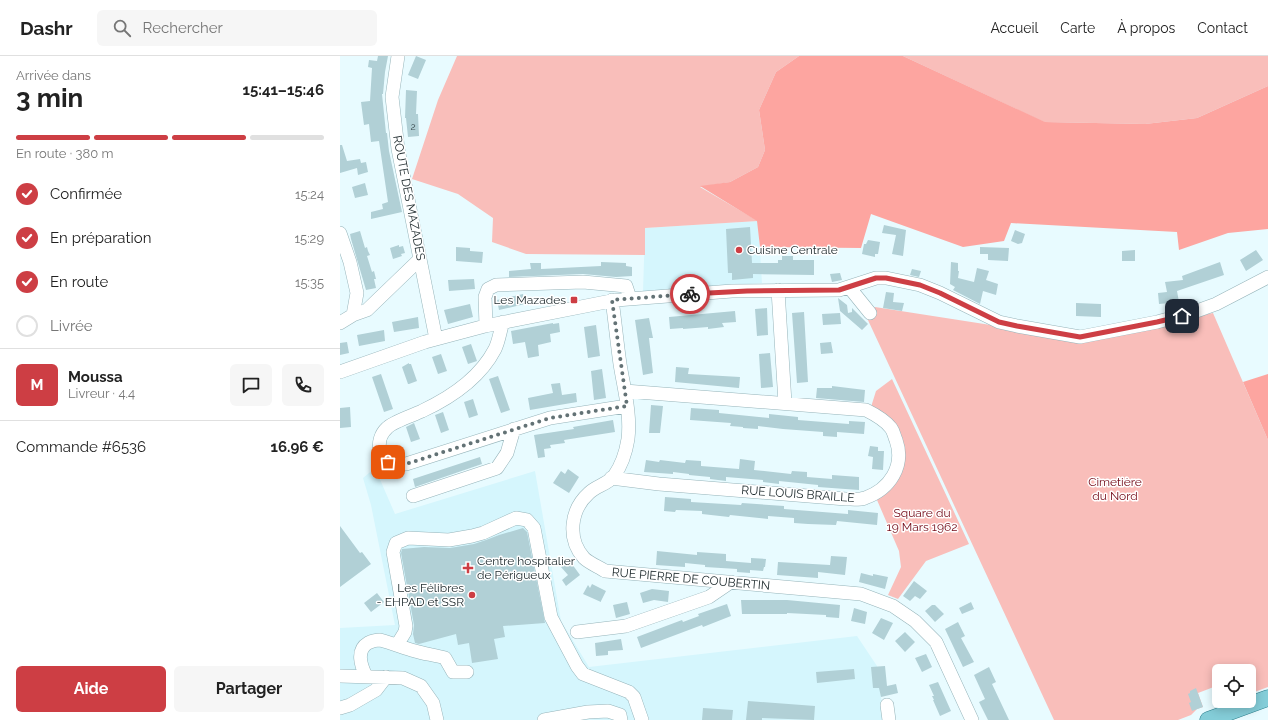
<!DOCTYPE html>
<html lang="fr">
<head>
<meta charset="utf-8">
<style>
  :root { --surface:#fff; --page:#f6f6f6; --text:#222; --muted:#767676; --line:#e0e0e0; --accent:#cd3e44 }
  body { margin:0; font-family:Raleway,sans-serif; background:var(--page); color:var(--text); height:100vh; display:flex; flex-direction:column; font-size:15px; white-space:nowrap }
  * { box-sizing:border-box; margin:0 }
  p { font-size:13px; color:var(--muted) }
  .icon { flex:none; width:22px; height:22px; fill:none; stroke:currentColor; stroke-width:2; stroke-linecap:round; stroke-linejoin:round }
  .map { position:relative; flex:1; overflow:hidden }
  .drawer { display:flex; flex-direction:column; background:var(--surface); width:340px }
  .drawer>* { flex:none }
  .buttons { position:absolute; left:872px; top:608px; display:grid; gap:8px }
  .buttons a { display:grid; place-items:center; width:44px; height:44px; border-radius:6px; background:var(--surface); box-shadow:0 2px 10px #0003; font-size:20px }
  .pin { position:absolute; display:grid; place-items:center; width:34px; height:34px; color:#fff; margin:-17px; border-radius:8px; box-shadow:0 2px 6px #0006 }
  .courier { position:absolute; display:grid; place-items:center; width:40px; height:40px; margin:-20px; border:3px solid #cd3e44; border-radius:50%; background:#fff; color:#222; box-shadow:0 1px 5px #0007 }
  .overview em { font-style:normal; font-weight:700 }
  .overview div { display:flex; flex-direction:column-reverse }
  .overview { display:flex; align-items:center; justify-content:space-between; height:68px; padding:0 16px }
  h1 { font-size:26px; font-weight:700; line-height:30px }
  .bar { display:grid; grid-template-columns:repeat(4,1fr); gap:6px 4px; align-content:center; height:48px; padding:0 16px }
  .bar i { height:5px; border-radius:3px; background:var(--line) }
  .bar .selected { background:var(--accent) }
  .bar p { grid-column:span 4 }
  .line { display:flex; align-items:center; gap:10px; padding:0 16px; border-top:1px solid var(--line) }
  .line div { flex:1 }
  .round { display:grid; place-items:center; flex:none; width:42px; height:42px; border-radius:6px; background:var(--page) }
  ol { padding:0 16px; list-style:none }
  li { display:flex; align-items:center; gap:12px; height:44px }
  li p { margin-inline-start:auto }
  li .icon { padding:4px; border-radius:50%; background:var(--accent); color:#fff; stroke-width:4 }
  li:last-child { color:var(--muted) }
  li i { width:22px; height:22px; border:2px solid var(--line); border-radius:50% }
  .button { display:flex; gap:8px; margin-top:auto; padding:8px 16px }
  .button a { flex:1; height:46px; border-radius:6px; background:var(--accent); color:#fff; font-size:16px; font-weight:700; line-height:46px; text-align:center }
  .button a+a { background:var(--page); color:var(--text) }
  header { display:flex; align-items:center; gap:24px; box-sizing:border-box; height:56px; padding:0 20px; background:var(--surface); border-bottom:1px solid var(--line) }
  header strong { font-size:19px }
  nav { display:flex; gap:22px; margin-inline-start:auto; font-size:14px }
  .search { width:280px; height:36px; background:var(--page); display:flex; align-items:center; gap:10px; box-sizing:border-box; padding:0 14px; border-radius:6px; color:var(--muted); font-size:15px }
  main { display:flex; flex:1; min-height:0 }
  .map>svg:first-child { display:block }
  .built { fill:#d5f6fd }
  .green { fill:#f9beba }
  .forest { fill:#fda5a0 }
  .building { fill:#b1d0d6 }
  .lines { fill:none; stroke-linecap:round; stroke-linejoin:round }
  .minor-casing { stroke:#96b4ba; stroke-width:14 }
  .major-casing { stroke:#2a7d8b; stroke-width:17 }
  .minor { stroke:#fff; stroke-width:13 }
  .major { stroke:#84cdd8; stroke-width:16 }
  .done { stroke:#637275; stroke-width:4; stroke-dasharray:0 7.2 }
  .route { stroke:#cd3e44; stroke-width:5 }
  .poi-dot { fill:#cd3e44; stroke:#fff; stroke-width:1.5 }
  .labels { text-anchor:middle; stroke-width:3; stroke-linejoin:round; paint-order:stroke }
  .number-label { font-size:10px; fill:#415256 }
  .street-label { font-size:12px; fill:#1c282b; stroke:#fff }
  .poi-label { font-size:12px; fill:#1c282b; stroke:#fff; text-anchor:start }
  .park-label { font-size:12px; fill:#720816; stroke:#fff }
</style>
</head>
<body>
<header>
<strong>Dashr</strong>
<div class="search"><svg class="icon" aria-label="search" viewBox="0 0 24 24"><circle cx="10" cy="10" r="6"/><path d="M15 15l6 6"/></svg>Rechercher</div>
<nav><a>Accueil</a><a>Carte</a><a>À propos</a><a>Contact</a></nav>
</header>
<main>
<section class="drawer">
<div class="overview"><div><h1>3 min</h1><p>Arrivée dans</p></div><em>15:41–15:46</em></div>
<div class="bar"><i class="selected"></i><i class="selected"></i><i class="selected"></i><i></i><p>En route · 380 m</p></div>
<ol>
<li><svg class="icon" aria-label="check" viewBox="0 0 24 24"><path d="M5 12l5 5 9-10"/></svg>Confirmée<p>15:24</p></li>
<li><svg class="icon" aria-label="check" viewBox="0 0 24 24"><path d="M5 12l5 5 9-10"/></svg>En préparation<p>15:29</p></li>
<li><svg class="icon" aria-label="check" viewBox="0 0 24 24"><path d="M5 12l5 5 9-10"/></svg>En route<p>15:35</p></li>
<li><i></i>Livrée</li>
</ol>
<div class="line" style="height:72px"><b class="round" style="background:var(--accent);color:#fff">M</b><div><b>Moussa</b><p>Livreur · 4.4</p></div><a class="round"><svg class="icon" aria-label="chat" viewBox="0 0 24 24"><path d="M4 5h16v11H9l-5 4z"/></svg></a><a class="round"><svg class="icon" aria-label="phone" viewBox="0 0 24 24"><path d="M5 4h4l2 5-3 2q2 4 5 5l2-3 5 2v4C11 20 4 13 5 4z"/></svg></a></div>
<div class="line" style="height:52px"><div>Commande #6536</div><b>16.96 €</b></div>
<div class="button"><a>Aide</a><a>Partager</a></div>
</section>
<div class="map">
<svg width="928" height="664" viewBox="0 0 928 664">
  <rect width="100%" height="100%" fill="#e8fbff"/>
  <path class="built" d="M418,165L422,227L303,236L305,172Z
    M35,412L55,458L195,415L221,565L249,611L517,580L537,610L544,664H0V572L55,569L31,449L23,422Z"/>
  <path class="green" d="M117,0H459L436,16L419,54L425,94L418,111L390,126L360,131L418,165L305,172V199L186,198L152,186L153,162L118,138L72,123L98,44Z
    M563,0H928V30L857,62L805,68L704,66Z
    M535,251L740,283L873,257L928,384V631L909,638V615H879V629L858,637L863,651L857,653L851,659L838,664H714L527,262Z
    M552,323L629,488L586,505L558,543L548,539L561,511L559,495L537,444C557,430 557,421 561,399L531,351L536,335Z"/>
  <path class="forest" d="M459,0H563L705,66L805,68L857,62L928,30V173L888,177L839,194L837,176L671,167L664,185L623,191L531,158L521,192L420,191L417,165L360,130L390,126L418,111L425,94L419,54L436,16Z
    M928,318V384L903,326Z"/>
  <path class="building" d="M38,0H48L45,16L43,38H42L46,77H47L49,95L62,156L31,163V156L43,153L42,148L48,146L39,85L31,86L29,68L24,69L21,46L30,45L32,12L28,11L29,4L37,5Z
    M76,0L86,4L78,23L68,19Z
    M66,34L77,35L76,58H78L79,80L68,81L66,62H65Z
    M0,89H2L7,105L20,103L21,107L26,106L28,116L18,119L17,112L0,117Z
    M25,127L28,139L15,142L12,131Z
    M544,169L566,174L563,200L552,198L556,179L542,177Z
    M410,171L412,207H438V204H442V200H453V204H474V219L413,218V222L392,224V217H388L386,173Z
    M675,174L685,178L682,187L678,188L671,185Z
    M20,175L25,192L27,191L28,195L30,199L27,200L32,216L34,215L36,223H34L36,232L26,234L11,183L10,178Z
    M528,184L540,186L538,198H535V201L522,198L524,188H526Z
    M59,189V191L63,190L65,197L61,198L62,200L53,203L50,192Z
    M116,191L130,192V195L143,196L142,207L116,205Z
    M640,191L669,192L668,205L648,204V198H640Z
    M795,194V205H782V195Z
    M916,194L923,204L906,215L900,204Z
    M261,206L286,207V210L292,211V220L276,221L243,218L169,221V215L191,213L190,207H201V213L261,210Z
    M611,206L618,207V215H619L618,222L634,226L637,212L649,215L646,224L658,228L656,239L643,235L640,248L613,234L615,231L610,228Z
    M880,206L884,219L837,235L839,246L819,248L818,237L827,236L825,226L843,224L842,220Z
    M572,213L581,215L579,221L570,219Z
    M500,217L502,224L492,226L490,218Z
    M134,223L135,233L109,235L108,224Z
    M546,236L554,237L553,246L564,247L562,255L543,252Z
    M183,238L185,248L159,254L157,244Z
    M498,242L507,249L508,257L512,256V252L528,268L522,274L500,255Z
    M736,247L761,248V261L736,260Z
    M130,248L133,261L108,268L104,254Z
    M427,252L428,279L417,280L415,253Z
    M395,255L396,266L382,267L384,271L368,273V271L343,273V272L330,273L329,261Z
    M464,256L468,326L457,327L452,257Z
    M500,257L501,268L483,269L482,258Z
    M78,261L79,272L54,276L52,266Z
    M309,262L313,282H309L313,317L303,319L295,264Z
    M213,267V268L219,267L220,276L210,278L211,286L198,289L199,300L188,302L185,286L173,288L171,275Z
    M256,269L260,300L248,302L244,271Z
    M44,274L45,285L19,290L17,279Z
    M7,286L9,297L0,299V287Z
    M491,286L493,297L481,298L480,287Z
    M131,288L137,305L128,308L122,291Z
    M430,297L433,331L421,332L419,298Z
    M101,298L107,315L98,318L92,301Z
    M69,307V308H71L77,325L69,328H68L62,311Z
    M336,311L349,312L348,318L400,321L399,332L335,326Z
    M262,313L266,342L254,344L251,315Z
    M41,318L53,353L44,356L32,321Z
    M158,320L170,354L161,357L149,323Z
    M220,327L222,339L236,337L237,346L190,354L188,342L213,337L211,328Z
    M492,330L525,334L524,346L476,342L477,332H492Z
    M133,343L138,359L129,362L124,346Z
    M311,349L323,350L320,377H309Z
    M10,351L11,371L0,372V352Z
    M351,352L379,354V357L429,362V358L458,361V364L509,368V365L525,366L524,378L497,376V381L483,380V376L443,373L418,370V373L403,372V371L390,370L391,367L350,364Z
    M103,356L109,374L101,377L95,359Z
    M273,364L275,376L224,384L225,387L210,389L211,392L204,393L205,401L198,402L194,379L234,373L233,371Z
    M74,367L80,383L71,386L66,371Z
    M530,390L538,391V395H544L543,414L532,413L533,401L528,400Z
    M140,401L142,408L75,431L73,423Z
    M400,403L415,405L414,414L451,418L452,415L467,416V421L492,423V419L519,421V434L478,431V429L439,425V428L423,426V424L386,421V425L370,423V421L349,419V418L333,416V418L304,416L306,404L319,406L320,404L345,407L346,404L361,405V410L399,413Z
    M228,413L239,421L229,437L213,427L221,415L225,418Z
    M325,441L351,443V446L401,449L402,447L444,450V453L508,458V454L538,457L537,469L497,465L496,469L468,468L454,467V462L428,460V463L390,459L389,461L362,458V455L336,454L335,456L324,455Z
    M0,470L20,497L22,496L31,508L0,531Z
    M183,472L187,476L205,567L163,570L165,581L154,583L158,603L132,607L129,587L118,589L116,578L79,588L75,587L73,578L74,569L61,497L62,493L84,491L110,492L134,488L146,484L159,479Z
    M317,495L357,499V496L386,498V505L411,507V502L426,503L425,511H424L423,515L410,514V517L397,516V513L365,511V509L345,507V511L316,509Z
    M491,500L507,501L505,519L478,516V522L437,519L438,506L490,509Z
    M229,504L240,519L226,530L222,524L228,519L221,511Z
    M521,517L533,520V518L548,521L545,533L519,526Z
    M574,525L587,535L580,543L575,540L570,545L563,540Z
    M252,528L266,535L261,545V546L243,538L248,529L250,532Z
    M312,533L329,535L328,546L314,544L303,547L300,537Z
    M37,537L44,546L31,556L24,547Z
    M401,544H447L500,549L499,562L486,561V559L447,557V558H402Z
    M287,546L290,558L276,562L273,549Z
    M631,546L634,553L622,558L619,552Z
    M387,548L391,560L363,571L362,569L301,592L297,581L342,564L343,566L359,560L358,558Z
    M592,549H595L604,558L595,566L585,555Z
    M514,552L527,556L525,568L511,565Z
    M541,562L553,567L544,584L532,577Z
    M618,566L625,580L621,582L634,606L623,611L605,573Z
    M565,576L575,586L565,596L555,585Z
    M281,583L283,594L268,595V599L256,600L255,587Z
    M586,598L592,611L582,616L575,602Z
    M545,610L547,630L556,628L558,637L541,641L539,632H533L531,611Z
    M649,611L656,626L652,628L669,664H648L639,646L645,643L634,619Z
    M514,613L515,623L477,627L476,616Z
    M598,626L611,655L600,660L593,644H594L592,640H594L589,629Z
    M856,632L863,651L852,655L849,647L851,646L848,638L850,637V635Z
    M408,645L475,650L474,664L422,662V664H406Z
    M363,652L393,654L392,664H362Z"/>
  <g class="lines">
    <defs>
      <path id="minor" d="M58,0L52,41L58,93L96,283
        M0,177L10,206L17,237L13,259
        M509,231L530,257
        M438,234L445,347
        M272,244C275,265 277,287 280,308C284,333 291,358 288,383C286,396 281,410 274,420C268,428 256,430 249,437C230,454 227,483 244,502C249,507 259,511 265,515L521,538L553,550L575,565L596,586L632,664
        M163,266C160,275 159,285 155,293C140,322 112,341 82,355C74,359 52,366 47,372C34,384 38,406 57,409C59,409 63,408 66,408L210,362L287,350
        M0,267L13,259L27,254L80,203
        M146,270L145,241L148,233L156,229L243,226L286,230L290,242
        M0,316L85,286L145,270L276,244L392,235L499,234L536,222H546L580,229L600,237L659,266L677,270L740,281L817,266L854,256L876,248L928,221
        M271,422L319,428L506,443C512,443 519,444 525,442C550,433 565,410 556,384C554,380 554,376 551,372C545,364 536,359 526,354L285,335
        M73,440L157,412L167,397L174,373
        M237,576L286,570L369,541L391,526
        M57,589L65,576L66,570L53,496L56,487L68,482L109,484L132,480L143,477L176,462L187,464L194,472L211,561L237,610L243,618L289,636L294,641L302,664
        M0,620L63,622L81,630L93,647L97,664
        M26,620C21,610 16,594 28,587C32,585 36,584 40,584C52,587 64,592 75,595C85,598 95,599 105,602L113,616H127
        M547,649L549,664
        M0,652L10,649L36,634L46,621
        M204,664L248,656L268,655L280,659L281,664"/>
      <path id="major" d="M868,664L928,642"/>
    </defs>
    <use href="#minor" class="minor-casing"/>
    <use href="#major" class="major-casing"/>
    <use href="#minor" class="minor"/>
    <use href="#major" class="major"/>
  </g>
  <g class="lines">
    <path class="done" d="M48,406L57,409L66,408L210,362L287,350L272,244L350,238"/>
    <path class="route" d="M350,238L407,235L499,234L536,222H546L580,229L600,237L659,266L677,270L740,281L817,266L842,260"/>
  </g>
  <g class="poi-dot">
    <circle cx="399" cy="194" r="4"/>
    <rect x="230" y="240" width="8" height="8" rx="2"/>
    <path d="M126 506h4v4h4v4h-4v4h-4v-4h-4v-4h4z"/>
    <circle cx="132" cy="539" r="4"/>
  </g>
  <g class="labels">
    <g class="number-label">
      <text x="73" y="74">2</text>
    </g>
    <g class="street-label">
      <text transform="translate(69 142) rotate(79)" y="4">ROUTE DES MAZADES</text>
      <text transform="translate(458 438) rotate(4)" y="4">RUE LOUIS BRAILLE</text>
      <text transform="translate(351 523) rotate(5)" y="4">RUE PIERRE DE COUBERTIN</text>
    </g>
    <g class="poi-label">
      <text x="407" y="198">Cuisine Centrale</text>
      <text x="226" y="248" text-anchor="end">Les Mazades</text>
      <text x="137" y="509">Centre hospitalier<tspan x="137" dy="14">de Périgueux</tspan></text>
      <text x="124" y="536" text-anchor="end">Les Félibres<tspan x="124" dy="14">- EHPAD et SSR</tspan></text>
    </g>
    <g class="park-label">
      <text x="775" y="430">Cimetière<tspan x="775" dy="14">du Nord</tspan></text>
      <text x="582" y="461">Square du<tspan x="582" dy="14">19 Mars 1962</tspan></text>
    </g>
  </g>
</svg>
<div class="buttons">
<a><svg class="icon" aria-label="locate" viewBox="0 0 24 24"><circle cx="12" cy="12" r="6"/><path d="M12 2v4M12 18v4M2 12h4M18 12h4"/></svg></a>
</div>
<div class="pin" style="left:48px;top:406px;background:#ea580c"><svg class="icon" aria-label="bag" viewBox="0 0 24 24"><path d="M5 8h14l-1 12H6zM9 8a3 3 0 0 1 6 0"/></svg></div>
<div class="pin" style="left:842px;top:260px;background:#1f2937"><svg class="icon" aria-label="home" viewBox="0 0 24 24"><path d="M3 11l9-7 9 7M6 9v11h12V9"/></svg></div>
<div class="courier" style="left:350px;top:238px"><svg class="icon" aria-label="bike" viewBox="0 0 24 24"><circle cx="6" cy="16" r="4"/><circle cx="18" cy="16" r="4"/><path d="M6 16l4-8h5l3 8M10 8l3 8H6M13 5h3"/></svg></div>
</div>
</main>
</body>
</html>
